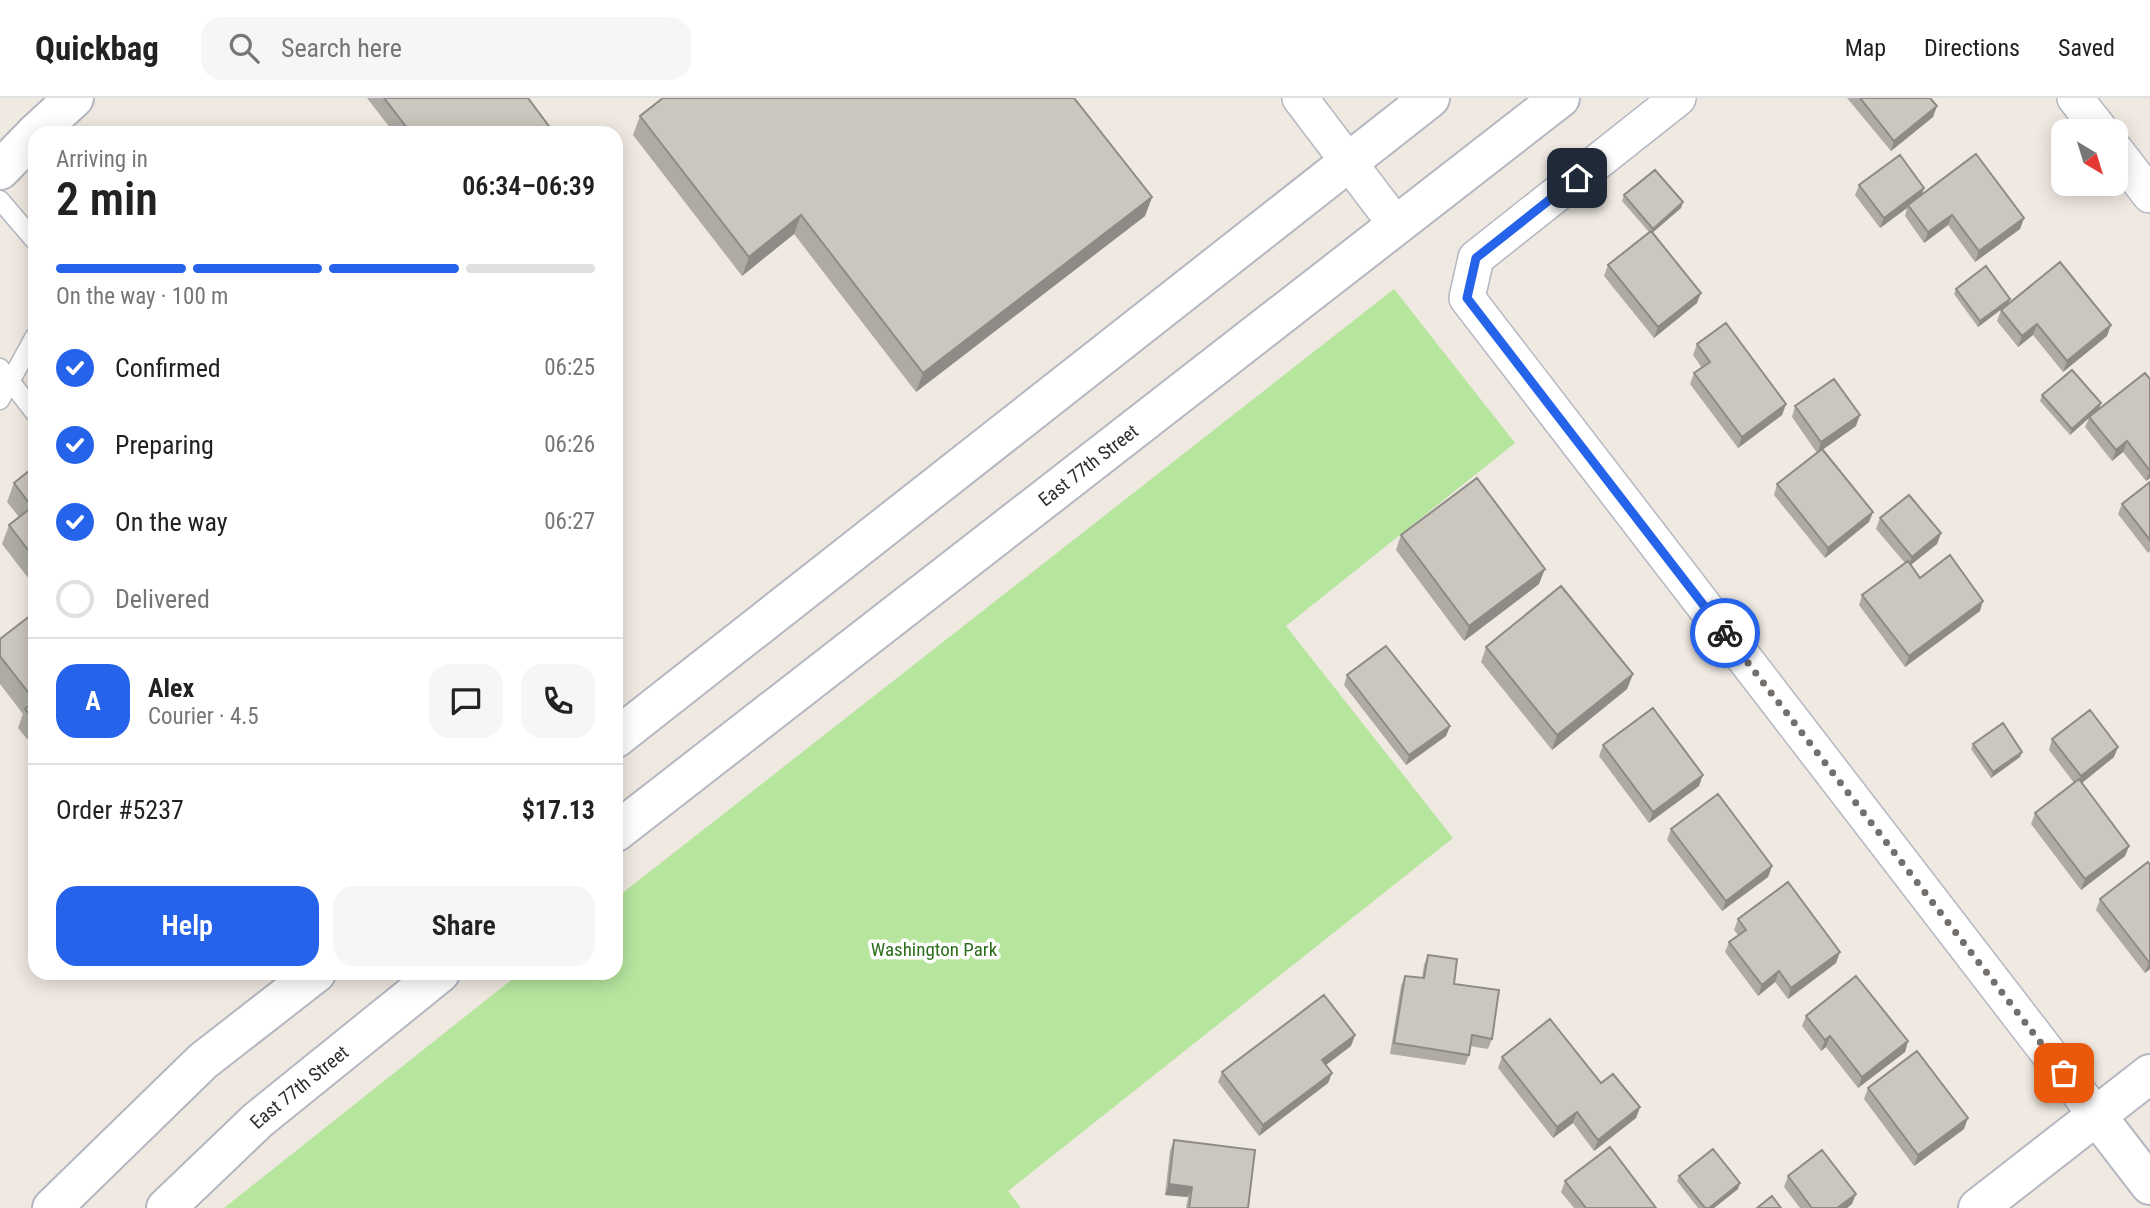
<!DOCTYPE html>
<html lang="en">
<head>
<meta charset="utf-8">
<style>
  :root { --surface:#fff; --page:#f6f6f6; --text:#222; --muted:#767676; --line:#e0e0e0; --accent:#2563eb }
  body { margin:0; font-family:"Roboto Condensed",sans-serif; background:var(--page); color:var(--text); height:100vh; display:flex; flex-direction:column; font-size:26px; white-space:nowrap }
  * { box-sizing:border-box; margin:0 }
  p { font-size:23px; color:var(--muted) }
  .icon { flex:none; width:38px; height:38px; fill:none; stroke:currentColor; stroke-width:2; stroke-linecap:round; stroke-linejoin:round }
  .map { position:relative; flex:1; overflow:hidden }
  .drawer { position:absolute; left:28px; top:28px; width:595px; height:854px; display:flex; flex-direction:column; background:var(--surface); border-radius:21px; box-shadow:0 4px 18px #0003 }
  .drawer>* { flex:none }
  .needle { width:46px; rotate:142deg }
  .buttons { position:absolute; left:2051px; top:21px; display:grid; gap:14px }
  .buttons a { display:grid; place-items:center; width:77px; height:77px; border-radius:14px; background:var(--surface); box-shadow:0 4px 18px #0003; font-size:35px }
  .pin { position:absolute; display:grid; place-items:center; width:60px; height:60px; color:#fff; margin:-30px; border-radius:14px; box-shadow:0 4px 10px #0006 }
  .courier { position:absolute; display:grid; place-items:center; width:70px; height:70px; margin:-35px; border:5px solid #2563eb; border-radius:50%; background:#fff; color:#222; box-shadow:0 2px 9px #0007 }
  .summary em { font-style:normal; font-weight:600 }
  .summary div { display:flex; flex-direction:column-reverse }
  .summary { display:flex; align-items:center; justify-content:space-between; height:119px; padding:0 28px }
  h1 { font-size:46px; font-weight:600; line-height:52px }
  .bar { display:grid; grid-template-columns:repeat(4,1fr); gap:10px 7px; align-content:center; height:84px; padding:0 28px }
  .bar i { height:9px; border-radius:5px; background:var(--line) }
  .bar .selected { background:var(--accent) }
  .bar p { grid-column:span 4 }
  .line { display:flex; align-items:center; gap:18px; padding:0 28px; border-top:2px solid var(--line) }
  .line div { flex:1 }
  .round { display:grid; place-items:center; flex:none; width:74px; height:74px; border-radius:21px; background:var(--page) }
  ol { padding:0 28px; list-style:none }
  li { display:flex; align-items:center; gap:21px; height:77px }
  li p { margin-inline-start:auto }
  li .icon { padding:7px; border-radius:50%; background:var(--accent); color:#fff; stroke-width:4 }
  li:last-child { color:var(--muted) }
  li i { width:38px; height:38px; border:4px solid var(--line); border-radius:50% }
  .cta { display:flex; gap:14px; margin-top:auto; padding:14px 28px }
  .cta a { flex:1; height:80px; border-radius:21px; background:var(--accent); color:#fff; font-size:28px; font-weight:600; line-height:80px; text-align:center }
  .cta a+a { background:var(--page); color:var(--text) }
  header { display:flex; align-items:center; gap:42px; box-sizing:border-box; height:98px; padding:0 35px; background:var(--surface); border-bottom:2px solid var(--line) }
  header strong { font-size:33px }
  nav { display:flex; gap:38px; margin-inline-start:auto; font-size:24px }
  .search { width:490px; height:63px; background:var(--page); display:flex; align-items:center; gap:18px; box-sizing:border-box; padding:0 24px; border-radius:21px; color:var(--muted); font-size:26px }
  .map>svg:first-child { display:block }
  .park { fill:#b6e59e }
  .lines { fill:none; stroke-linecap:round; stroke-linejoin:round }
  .lane-casing { stroke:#b4b7c1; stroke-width:21 }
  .street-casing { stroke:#b4b7c1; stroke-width:38 }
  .secondary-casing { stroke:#b4b7c1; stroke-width:42 }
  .lane { stroke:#fff; stroke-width:18 }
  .street { stroke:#fff; stroke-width:35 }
  .secondary { stroke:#fff; stroke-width:38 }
  .wall { fill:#afaba4 }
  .shaded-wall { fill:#8e8b86 }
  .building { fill:#cbc7bf; stroke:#8e8b86; stroke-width:2 }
  .done { stroke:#726f6d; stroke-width:7; stroke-dasharray:0 12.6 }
  .route { stroke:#2563eb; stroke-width:9 }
  .labels { text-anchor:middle; stroke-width:7; stroke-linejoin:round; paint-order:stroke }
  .street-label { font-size:19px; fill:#2e2e2e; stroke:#fff }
  .park-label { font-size:19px; fill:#2c6e1b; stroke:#fff }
</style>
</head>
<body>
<header>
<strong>Quickbag</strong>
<div class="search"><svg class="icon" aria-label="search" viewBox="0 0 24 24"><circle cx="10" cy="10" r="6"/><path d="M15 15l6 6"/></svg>Search here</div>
<nav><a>Map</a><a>Directions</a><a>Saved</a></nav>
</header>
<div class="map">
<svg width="2150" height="1110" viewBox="0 0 2150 1110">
  <rect width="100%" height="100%" fill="#efe9e1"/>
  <path class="park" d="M1394,191L1515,345L1286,528L1453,740L1008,1093L1021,1110H224L520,875H616V800Z"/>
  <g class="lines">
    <defs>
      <path id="lane" d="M0,102L35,143
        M0,270L35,315
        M0,302L35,238"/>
      <path id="street" d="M1300,0L1397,128
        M1678,0L1476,160L1467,200L2096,1017
        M2075,0L2101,33
        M2116,53L2150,97"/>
      <g id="secondary">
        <path d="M36,35L74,0"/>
        <path d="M0,72L35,36"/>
        <path d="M616,640L1430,0"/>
        <path id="s1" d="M616,734L1560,0"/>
        <path d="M2096,1017L2150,1087"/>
        <path d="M52,1110L203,963L316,875"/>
        <path id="s2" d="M166,1110L258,1022L440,875"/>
        <path d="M1978,1110L2150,976"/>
      </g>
    </defs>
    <use href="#lane" class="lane-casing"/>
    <use href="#street" class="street-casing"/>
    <use href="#secondary" class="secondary-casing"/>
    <use href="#lane" class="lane"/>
    <use href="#street" class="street"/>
    <use href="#secondary" class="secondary"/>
  </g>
  <path class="wall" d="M367,0H528L554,35H394Z
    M1847,0H1930L1933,19L1891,53Z
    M640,18L1152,99L1145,118L916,294L794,136L742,178L633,37Z
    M1859,87L1924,90L1921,98L2024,120L2020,131L1975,164L1948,127L1924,145L1905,118L1907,110L1880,130L1855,97Z
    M1624,97L1683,104L1681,110L1653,134L1697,205L1654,240L1604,178L1608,167L1649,134L1622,103Z
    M1956,191L2010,201L2008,206L2107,238L2063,274L2033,237L2018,249L1997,223L2001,212L2006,208L1978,229L1954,196Z
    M1697,246L1786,306L1782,317L1738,350L1690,286L1694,275L1702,270L1693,257Z
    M2150,281V380L2146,383L2123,354L2112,363L2085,329L2089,320L2070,337L2040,303L2042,297L2099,311Z
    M1795,308L1856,328L1823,351L1873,414L1869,424L1825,460L1774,397L1777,386L1817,355L1792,319Z
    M35,368V489L2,446L9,427L19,419L7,404L14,385Z
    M2150,384V453L2148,455L2118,416L2122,406Z
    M1880,420L1941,435L1937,446L1911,467L1920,480L1980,513L1905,569L1859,507L1862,497L1905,465L1876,431Z
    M1401,437L1539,486L1464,543L1396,452Z
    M35,514V647L33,648L18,630L23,616L0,586V541Z
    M1486,549L1633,576L1627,591L1552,652L1481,564Z
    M1347,577L1450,628L1446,638L1406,667L1344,587Z
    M2052,641L2114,659L2081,685L2129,748L2125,758L2081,792L2031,726L2035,715L2074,685L2049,652Z
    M1973,646L2020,659L1991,680L1971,651Z
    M1603,647L1699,688L1649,725L1599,658Z
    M1671,731L1772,768L1768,779L1722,813L1667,742Z
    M2150,767V871L2145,875L2096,812L2100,801Z
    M1738,821L1836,865L1788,901L1775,884L1758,898L1725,854L1729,844L1738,837L1734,832Z
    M1428,857L1454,886L1492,941L1488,951L1470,948L1469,957L1465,967L1390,956L1401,888L1405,878L1422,880L1424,867Z
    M1806,918L1908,943L1905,954L1858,990L1826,949L1821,953L1802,928Z
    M1355,937L1351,948L1326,967L1332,975L1328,985L1259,1038L1218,984L1222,974Z
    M1502,959L1601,985L1640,1009L1636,1020L1594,1053L1573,1025L1553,1040L1498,970Z
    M1868,990L1964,1031L1914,1068L1864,1001Z
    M1174,1042L1248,1110H1186L1188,1099L1165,1097L1170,1053Z
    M1679,1078L1738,1091L1714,1110H1698L1677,1083Z
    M1788,1078L1852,1106L1847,1110H1800L1784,1089Z
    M1565,1083L1656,1110H1574L1561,1094Z"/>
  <path class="shaded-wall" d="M1937,8L1933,19L1891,53L1894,43Z
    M1924,90L1920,101L1908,107L1907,110L1880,130L1884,120Z
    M1152,99L1145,118L916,294L923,275Z
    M1683,104L1681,110L1651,136L1653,131Z
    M801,117L794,136L742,178L749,159Z
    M1952,117L1948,127L1924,145L1928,134Z
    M2024,120L2020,131L1975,164L1979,153Z
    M1701,195L1697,205L1654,240L1658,229Z
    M2010,201L2008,206L1978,229L1980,223Z
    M2037,226L2033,237L2018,249L2022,238Z
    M2111,227L2107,238L2063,274L2067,263Z
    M2101,305L2099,311L2070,337L2072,331Z
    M1786,306L1782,317L1738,350L1742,339Z
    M1860,317L1856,328L1818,355L1821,344Z
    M2127,343L2123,354L2112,363L2116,352Z
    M2150,372V380L2146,383Z
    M1873,414L1869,424L1825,460L1828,450Z
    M1941,435L1937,446L1908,469L1912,459Z
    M1545,471L1539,486L1464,543L1469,528Z
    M1983,503L1980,513L1905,569L1909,558Z
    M1633,576L1627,591L1552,652L1557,637Z
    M1450,628L1446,638L1406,667L1409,657Z
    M2118,649L2114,659L2077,689L2081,678Z
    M2022,654L2020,659L1991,680L1993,674Z
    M1703,677L1699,688L1649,725L1653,714Z
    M2129,748L2125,758L2081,792L2085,781Z
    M1772,768L1768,779L1722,813L1726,803Z
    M1840,854L1836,865L1788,901L1791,890Z
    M2150,863V871L2145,875L2149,864Z
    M1779,873L1775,884L1758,898L1762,887Z
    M1355,937L1351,948L1318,973L1322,962Z
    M1830,938L1826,949L1821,953L1825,942Z
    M1908,943L1905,954L1858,990L1862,979Z
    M1332,975L1328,985L1259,1038L1263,1027Z
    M1640,1009L1636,1020L1594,1053L1598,1042Z
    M1577,1014L1573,1025L1553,1040L1557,1029Z
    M1968,1020L1964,1031L1914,1068L1918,1057Z
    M1740,1085L1738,1091L1714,1110H1709Z
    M1169,1086L1192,1089L1188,1099L1165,1097Z
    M1856,1096L1852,1106L1847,1110H1837Z"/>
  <path class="building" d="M384,0H528L554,35H411Z
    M663,0H1074L1152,99L923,275L801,117L749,159L640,18Z
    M1860,0H1930L1937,8L1894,43Z
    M1976,56L2024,120L1979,153L1952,117L1928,134L1908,107Z
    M1900,57L1924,90L1884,120L1859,87Z
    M1655,72L1683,104L1653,131L1624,97Z
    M1651,133L1701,195L1658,229L1608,167Z
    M2060,164L2111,227L2067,263L2037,226L2022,238L2001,212Z
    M1986,168L2010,201L1980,223L1956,191Z
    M1726,225L1786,306L1742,339L1694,275L1710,264L1697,246Z
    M2072,272L2101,305L2072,331L2042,297Z
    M2145,275L2150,281V373L2127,343L2116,352L2089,319Z
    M1834,281L1860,317L1821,344L1795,308Z
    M1822,351L1873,414L1828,450L1777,386Z
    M35,368V461L9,427L32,409L14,385Z
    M1477,380L1545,471L1469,528L1401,437Z
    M2150,384V442L2122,406Z
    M1909,397L1941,435L1912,459L1880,420Z
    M1950,457L1983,503L1909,558L1862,497L1908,463L1920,480Z
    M1561,488L1633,576L1557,637L1486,549Z
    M35,514V603L0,558V541Z
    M1386,548L1450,628L1409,657L1347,577Z
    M35,603V623L25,611Z
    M1653,610L1703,677L1653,714L1603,647Z
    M2090,612L2118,649L2081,678L2052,641Z
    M2003,625L2022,654L1993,674L1973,646Z
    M2079,681L2129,748L2085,781L2035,715Z
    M1718,696L1772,768L1726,803L1671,731Z
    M2148,764L2150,767V863L2149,864L2100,801Z
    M1788,784L1840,854L1791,890L1779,873L1762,887L1729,844L1746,832L1738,821Z
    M1428,857L1457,861L1454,886L1499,892L1492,941L1472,937L1469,957L1394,945L1405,878L1424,880Z
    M1856,878L1908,943L1862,979L1830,938L1825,942L1806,918Z
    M1324,897L1355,937L1322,962L1332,975L1263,1027L1222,974Z
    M1550,921L1601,985L1613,976L1640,1009L1598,1042L1577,1014L1557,1029L1502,959Z
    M1917,953L1968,1020L1918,1057L1868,990Z
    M1174,1042L1255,1052L1248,1110H1189L1192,1089L1169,1086Z
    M1610,1049L1656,1110H1586L1565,1083Z
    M1713,1051L1740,1085L1709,1110H1705L1679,1078Z
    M1822,1052L1856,1096L1837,1110H1812L1788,1078Z
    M1772,1098L1781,1110H1757Z"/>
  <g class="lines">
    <path class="done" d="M1725,535L2064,975"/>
    <path class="route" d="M1577,80L1476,160L1467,200L1725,535"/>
  </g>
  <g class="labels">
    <g class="street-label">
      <text dy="7" stroke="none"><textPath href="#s1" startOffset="598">East 77th Street</textPath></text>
      <text dy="7" stroke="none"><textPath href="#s2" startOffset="180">East 77th Street</textPath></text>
    </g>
    <g class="park-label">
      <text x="934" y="858">Washington Park</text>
    </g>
  </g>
</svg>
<div class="buttons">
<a><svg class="needle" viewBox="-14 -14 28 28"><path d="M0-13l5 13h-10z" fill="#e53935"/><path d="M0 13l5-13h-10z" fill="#767676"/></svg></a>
</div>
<div class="pin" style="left:2064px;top:975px;background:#ea580c"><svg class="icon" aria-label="bag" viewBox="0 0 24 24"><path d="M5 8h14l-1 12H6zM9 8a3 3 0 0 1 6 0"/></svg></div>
<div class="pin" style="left:1577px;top:80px;background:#1f2937"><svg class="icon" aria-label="home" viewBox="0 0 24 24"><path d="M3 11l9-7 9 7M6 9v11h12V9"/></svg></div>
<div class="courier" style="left:1725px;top:535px"><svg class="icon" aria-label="bike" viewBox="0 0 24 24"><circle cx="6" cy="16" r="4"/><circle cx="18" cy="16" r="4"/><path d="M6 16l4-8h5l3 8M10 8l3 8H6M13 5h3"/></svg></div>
<section class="drawer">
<div class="summary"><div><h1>2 min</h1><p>Arriving in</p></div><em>06:34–06:39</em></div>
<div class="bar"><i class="selected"></i><i class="selected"></i><i class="selected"></i><i></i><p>On the way · 100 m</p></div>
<ol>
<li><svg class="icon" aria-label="check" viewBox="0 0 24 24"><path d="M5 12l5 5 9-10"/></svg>Confirmed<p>06:25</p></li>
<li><svg class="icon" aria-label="check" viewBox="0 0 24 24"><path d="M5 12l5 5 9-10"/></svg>Preparing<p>06:26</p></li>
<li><svg class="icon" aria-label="check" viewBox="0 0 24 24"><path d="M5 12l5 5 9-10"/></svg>On the way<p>06:27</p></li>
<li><i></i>Delivered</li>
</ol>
<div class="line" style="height:126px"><b class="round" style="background:var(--accent);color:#fff">A</b><div><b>Alex</b><p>Courier · 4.5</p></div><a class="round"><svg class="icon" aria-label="chat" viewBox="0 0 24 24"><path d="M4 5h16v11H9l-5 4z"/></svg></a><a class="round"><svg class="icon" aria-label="phone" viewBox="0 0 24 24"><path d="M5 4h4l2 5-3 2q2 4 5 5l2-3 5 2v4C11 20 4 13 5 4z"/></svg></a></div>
<div class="line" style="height:91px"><div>Order #5237</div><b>$17.13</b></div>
<div class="cta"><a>Help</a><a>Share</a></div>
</section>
</div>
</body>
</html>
